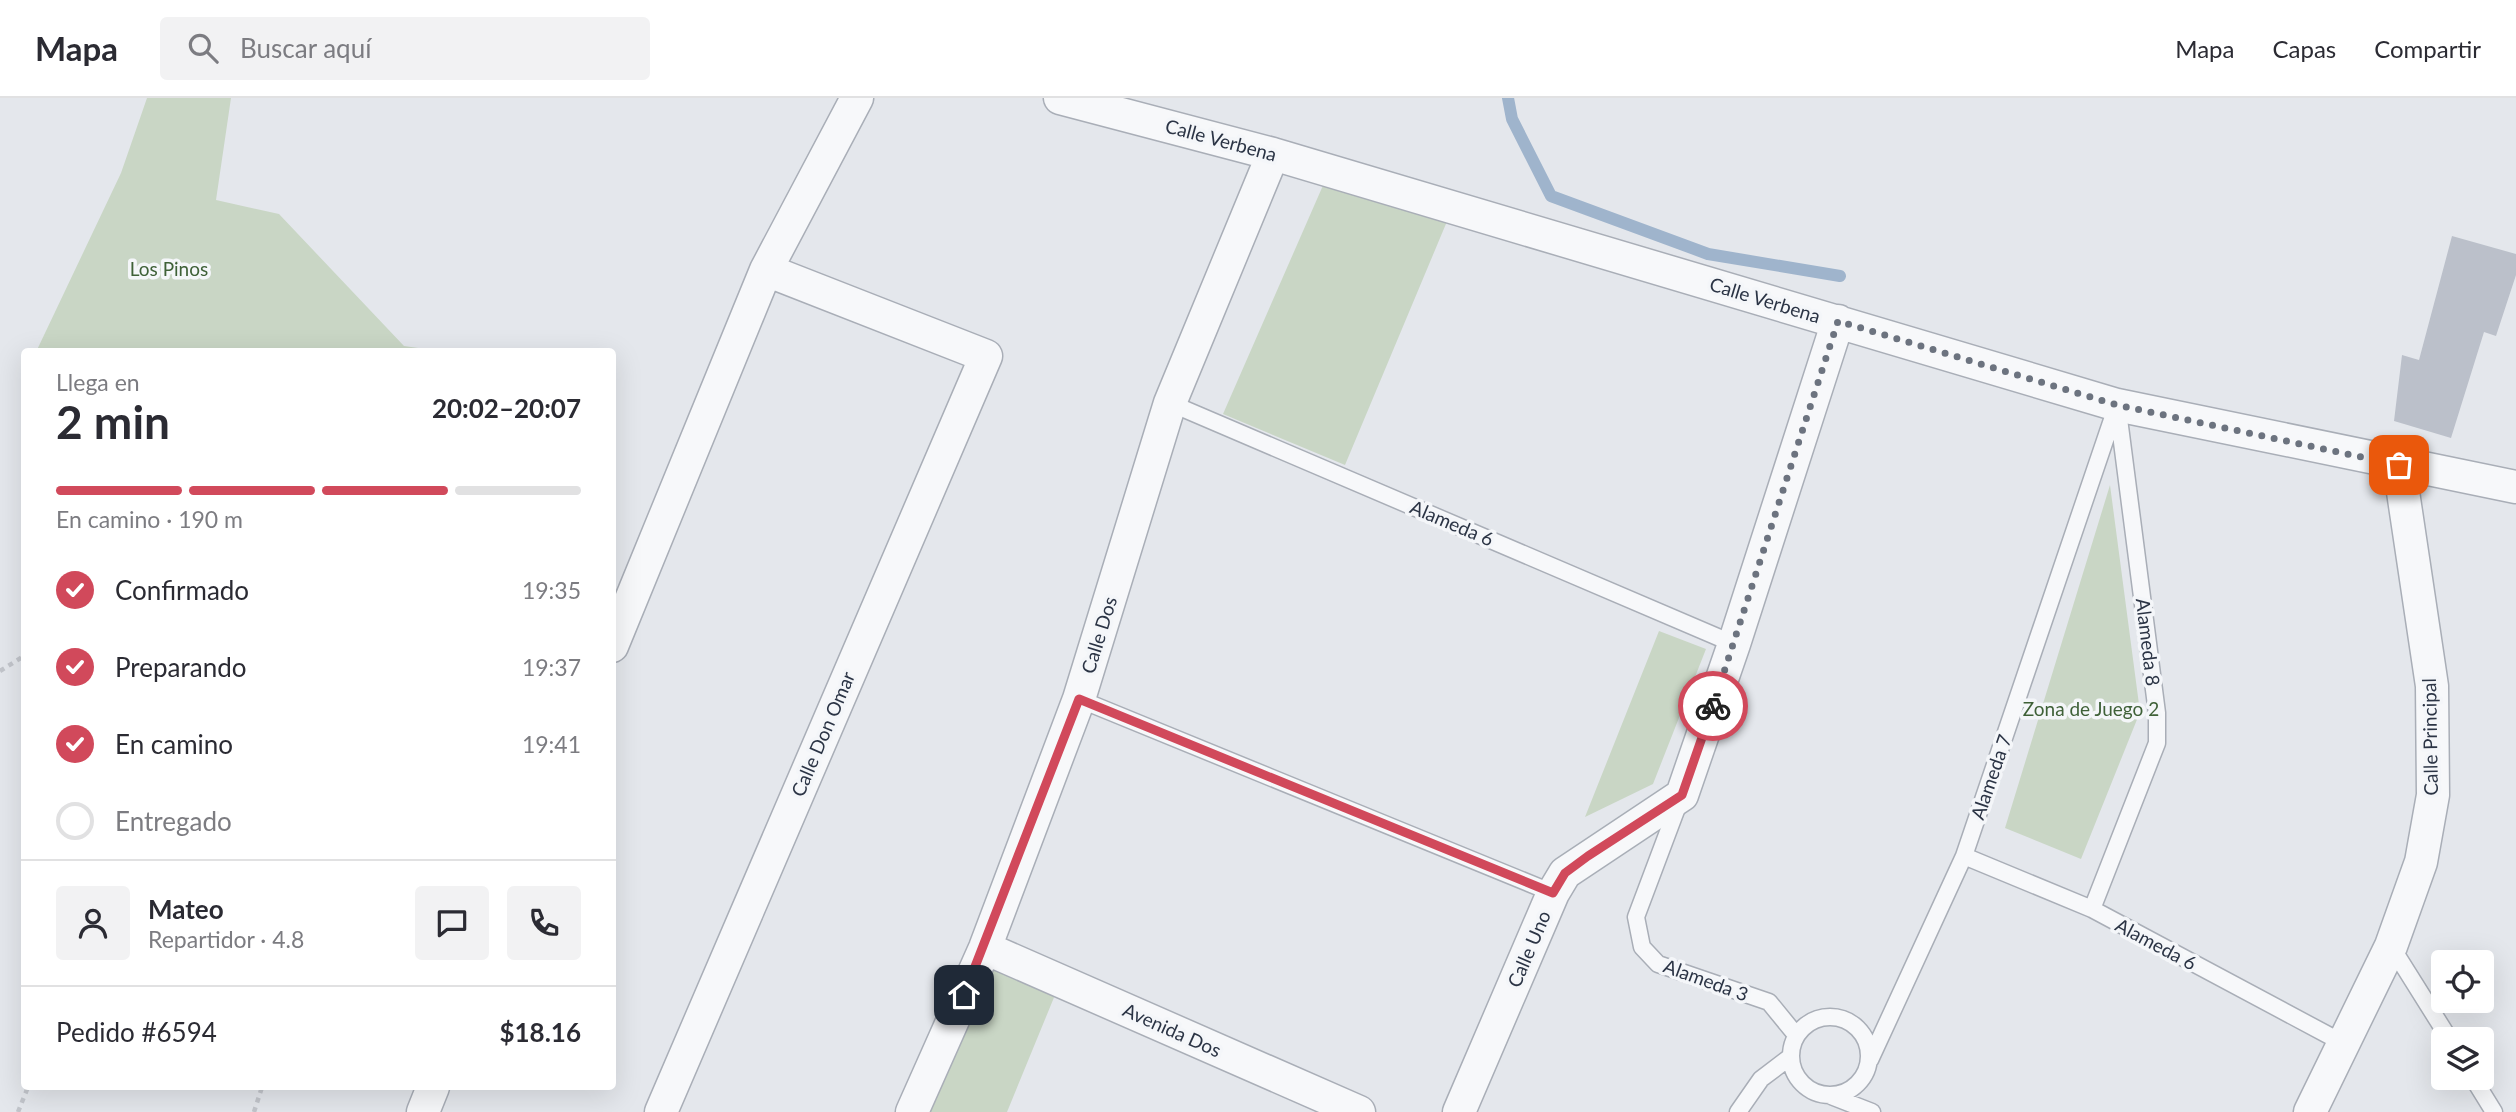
<!DOCTYPE html>
<html lang="es">
<head>
<meta charset="utf-8">
<style>
  :root { --surface:#fff; --page:#f2f2f3; --text:#2b2b33; --muted:#7c7c81; --line:#e1e1e2; --accent:#d1495b }
  body { margin:0; font-family:Lato,sans-serif; background:var(--page); color:var(--text); height:100vh; display:flex; flex-direction:column; font-size:26px; white-space:nowrap }
  * { box-sizing:border-box; margin:0 }
  p { font-size:23px; color:var(--muted) }
  .icon { flex:none; width:38px; height:38px; fill:none; stroke:currentColor; stroke-width:2; stroke-linecap:round; stroke-linejoin:round }
  .map { position:relative; flex:1; overflow:hidden }
  .sheet { position:absolute; left:21px; top:250px; width:595px; height:742px; display:flex; flex-direction:column; background:var(--surface); border-radius:7px; box-shadow:0 7px 28px #0002 }
  .sheet>* { flex:none }
  .controls { position:absolute; left:2431px; top:852px; display:grid; gap:14px }
  .controls a { display:grid; place-items:center; width:63px; height:63px; border-radius:7px; background:var(--surface); box-shadow:0 7px 28px #0002; font-size:35px }
  .pin { position:absolute; display:grid; place-items:center; width:60px; height:60px; color:#fff; margin:-30px; border-radius:14px; box-shadow:0 4px 10px #0006 }
  .courier { position:absolute; display:grid; place-items:center; width:70px; height:70px; margin:-35px; border:5px solid #d1495b; border-radius:50%; background:#fff; color:#222; box-shadow:0 2px 9px #0007 }
  .headline em { font-style:normal; font-weight:700 }
  .headline div { display:flex; flex-direction:column-reverse }
  .headline { display:flex; align-items:center; justify-content:space-between; height:119px; padding:0 35px }
  h1 { font-size:46px; font-weight:700; line-height:52px }
  .bar { display:grid; grid-template-columns:repeat(4,1fr); gap:10px 7px; align-content:center; height:84px; padding:0 35px }
  .bar i { height:9px; border-radius:5px; background:var(--line) }
  .bar .on { background:var(--accent) }
  .bar p { grid-column:span 4 }
  .line { display:flex; align-items:center; gap:18px; padding:0 35px; border-top:2px solid var(--line) }
  .line div { flex:1 }
  .round { display:grid; place-items:center; flex:none; width:74px; height:74px; border-radius:7px; background:var(--page) }
  ol { padding:0 35px; list-style:none }
  li { display:flex; align-items:center; gap:21px; height:77px }
  li p { margin-inline-start:auto }
  li .icon { padding:7px; border-radius:50%; background:var(--accent); color:#fff; stroke-width:4 }
  li:last-child { color:var(--muted) }
  li i { width:38px; height:38px; border:4px solid var(--line); border-radius:50% }
  header { display:flex; align-items:center; gap:42px; box-sizing:border-box; height:98px; padding:0 35px; background:var(--surface); border-bottom:2px solid var(--line) }
  header strong { font-size:33px }
  nav { display:flex; gap:38px; margin-inline-start:auto; font-size:24px }
  .search { width:490px; height:63px; background:var(--page); display:flex; align-items:center; gap:18px; box-sizing:border-box; padding:0 24px; border-radius:7px; color:var(--muted); font-size:26px }
  .map>svg:first-child { display:block }
  .green { fill:#c9d6c5 }
  .lines { fill:none; stroke-linecap:round; stroke-linejoin:round }
  .stream { stroke:#9fb4cc; stroke-width:12 }
  .building { fill:#bbc0ca }
  .lane-casing { stroke:#a9aeb7; stroke-width:19 }
  .street-casing { stroke:#a9aeb7; stroke-width:35 }
  .path { stroke:#c2c5cb; stroke-width:4.5; stroke-dasharray:5 5; stroke-linecap:butt }
  .lane { stroke:#f7f8fa; stroke-width:16 }
  .street { stroke:#f7f8fa; stroke-width:32 }
  .done { stroke:#6c737f; stroke-width:7; stroke-dasharray:0 12.6 }
  .route { stroke:#d1495b; stroke-width:9 }
  .labels { text-anchor:middle; stroke-width:7; stroke-linejoin:round; paint-order:stroke }
  .street-label { font-size:19px; fill:#2b3445; stroke:#f4f6f9 }
  .park-label { font-size:19px; fill:#3f6138; stroke:#f4f6f9 }
</style>
</head>
<body>
<header>
<strong>Mapa</strong>
<div class="search"><svg class="icon" aria-label="search" viewBox="0 0 24 24"><circle cx="10" cy="10" r="6"/><path d="M15 15l6 6"/></svg>Buscar aquí</div>
<nav><a>Mapa</a><a>Capas</a><a>Compartir</a></nav>
</header>
<div class="map">
<svg width="2516" height="1014" viewBox="0 0 2516 1014">
  <rect width="100%" height="100%" fill="#e4e7ec"/>
  <path class="green" d="M147,0H231L216,102L279,116L404,248L447,254H36L121,75Z
    M1328,76L1448,121L1345,367L1223,316Z
    M2110,387L2140,614L2081,761L2005,730Z
    M1659,533L1706,551L1653,686L1585,719Z
    M982,865L1055,897L1007,1014H922Z"/>
  <g class="lines">
    <path class="stream" d="M1508,0L1512,21L1551,98L1708,156L1840,178"/>
  </g>
  <path class="building" d="M2452,138L2516,156V177L2496,238L2484,234L2451,340L2394,323L2402,257L2419,262Z"/>
  <g class="lines">
    <defs>
      <path id="lane" d="M1170,305L1734,546
        M1079,601L1553,795
        M1680,702L1636,819L1642,849L1658,866L1769,904L1796,937
        M1964,758L2092,811L2343,945
        M2092,811L2157,645V615L2118,313
        M2391,848L2450,942
        M1791 958a39 39 0 1 1 78 0a39 39 0 1 1-78 0Z
        M1870,962L1964,758L2117,307
        M2473,980L2494,1014
        M1831,998L1872,1014
        M1738,1014L1761,981L1790,959"/>
      <path id="street" d="M1060,0L1273,56L2117,307L2516,389
        M612,548L766,172L857,0
        M985,850L1359,1014
        M423,1014L433,989
        M661,1014L986,258L766,172
        M912,1014L985,850L1079,601L1170,305L1273,56
        M1459,1014L1553,795L1565,775L1682,697L1734,546L1838,223
        M2310,1014L2391,848L2421,764L2433,697L2432,588L2399,367"/>
    </defs>
    <use href="#lane" class="lane-casing"/>
    <use href="#street" class="street-casing"/>
    <path class="path" d="M0,573L24,558
      M18,1014L28,989
      M254,1014L262,989"/>
    <use href="#lane" class="lane"/>
    <use href="#street" class="street"/>
  </g>
  <g class="lines">
    <path class="done" d="M1713,608L1838,223L2117,307L2399,367"/>
    <path class="route" d="M964,897L1079,601L1553,795L1565,775L1588,758L1682,697L1713,608"/>
  </g>
  <g class="labels">
    <g class="street-label">
      <text transform="translate(1221 42) rotate(15)" y="7">Calle Verbena</text>
      <text transform="translate(1765 202) rotate(17)" y="7">Calle Verbena</text>
      <text transform="translate(1452 425) rotate(23)" y="7">Alameda 6</text>
      <text transform="translate(1099 537) rotate(-73)" y="7">Calle Dos</text>
      <text transform="translate(2148 544) rotate(83)" y="7">Alameda 8</text>
      <text transform="translate(823 636) rotate(-67)" y="7">Calle Don Omar</text>
      <text transform="translate(2430 639) rotate(-91)" y="7">Calle Principal</text>
      <text transform="translate(1991 679) rotate(-71)" y="7">Alameda 7</text>
      <text transform="translate(2156 846) rotate(28)" y="7">Alameda 6</text>
      <text transform="translate(1529 851) rotate(-67)" y="7">Calle Uno</text>
      <text transform="translate(1706 882) rotate(20)" y="7">Alameda 3</text>
      <text transform="translate(1172 932) rotate(24)" y="7">Avenida Dos</text>
    </g>
    <g class="park-label">
      <text x="169" y="178">Los Pinos</text>
      <text x="2091" y="618">Zona de Juego 2</text>
    </g>
  </g>
</svg>
<div class="controls">
<a><svg class="icon" aria-label="locate" viewBox="0 0 24 24"><circle cx="12" cy="12" r="6"/><path d="M12 2v4M12 18v4M2 12h4M18 12h4"/></svg></a>
<a><svg class="icon" aria-label="layers" viewBox="0 0 24 24"><path d="M12 4l9 5-9 5-9-5zM3 14l9 5 9-5"/></svg></a>
</div>
<div class="pin" style="left:2399px;top:367px;background:#ea580c"><svg class="icon" aria-label="bag" viewBox="0 0 24 24"><path d="M5 8h14l-1 12H6zM9 8a3 3 0 0 1 6 0"/></svg></div>
<div class="pin" style="left:964px;top:897px;background:#1f2937"><svg class="icon" aria-label="home" viewBox="0 0 24 24"><path d="M3 11l9-7 9 7M6 9v11h12V9"/></svg></div>
<div class="courier" style="left:1713px;top:608px"><svg class="icon" aria-label="bike" viewBox="0 0 24 24"><circle cx="6" cy="16" r="4"/><circle cx="18" cy="16" r="4"/><path d="M6 16l4-8h5l3 8M10 8l3 8H6M13 5h3"/></svg></div>
<section class="sheet">
<div class="headline"><div><h1>2 min</h1><p>Llega en</p></div><em>20:02–20:07</em></div>
<div class="bar"><i class="on"></i><i class="on"></i><i class="on"></i><i></i><p>En camino · 190 m</p></div>
<ol>
<li><svg class="icon" aria-label="check" viewBox="0 0 24 24"><path d="M5 12l5 5 9-10"/></svg>Confirmado<p>19:35</p></li>
<li><svg class="icon" aria-label="check" viewBox="0 0 24 24"><path d="M5 12l5 5 9-10"/></svg>Preparando<p>19:37</p></li>
<li><svg class="icon" aria-label="check" viewBox="0 0 24 24"><path d="M5 12l5 5 9-10"/></svg>En camino<p>19:41</p></li>
<li><i></i>Entregado</li>
</ol>
<div class="line" style="height:126px"><a class="round"><svg class="icon" aria-label="person" viewBox="0 0 24 24"><circle cx="12" cy="8" r="4"/><path d="M4 21q1-7 8-7t8 7"/></svg></a><div><b>Mateo</b><p>Repartidor · 4.8</p></div><a class="round"><svg class="icon" aria-label="chat" viewBox="0 0 24 24"><path d="M4 5h16v11H9l-5 4z"/></svg></a><a class="round"><svg class="icon" aria-label="phone" viewBox="0 0 24 24"><path d="M5 4h4l2 5-3 2q2 4 5 5l2-3 5 2v4C11 20 4 13 5 4z"/></svg></a></div>
<div class="line" style="height:91px"><div>Pedido #6594</div><b>$18.16</b></div>
</section>
</div>
</body>
</html>
